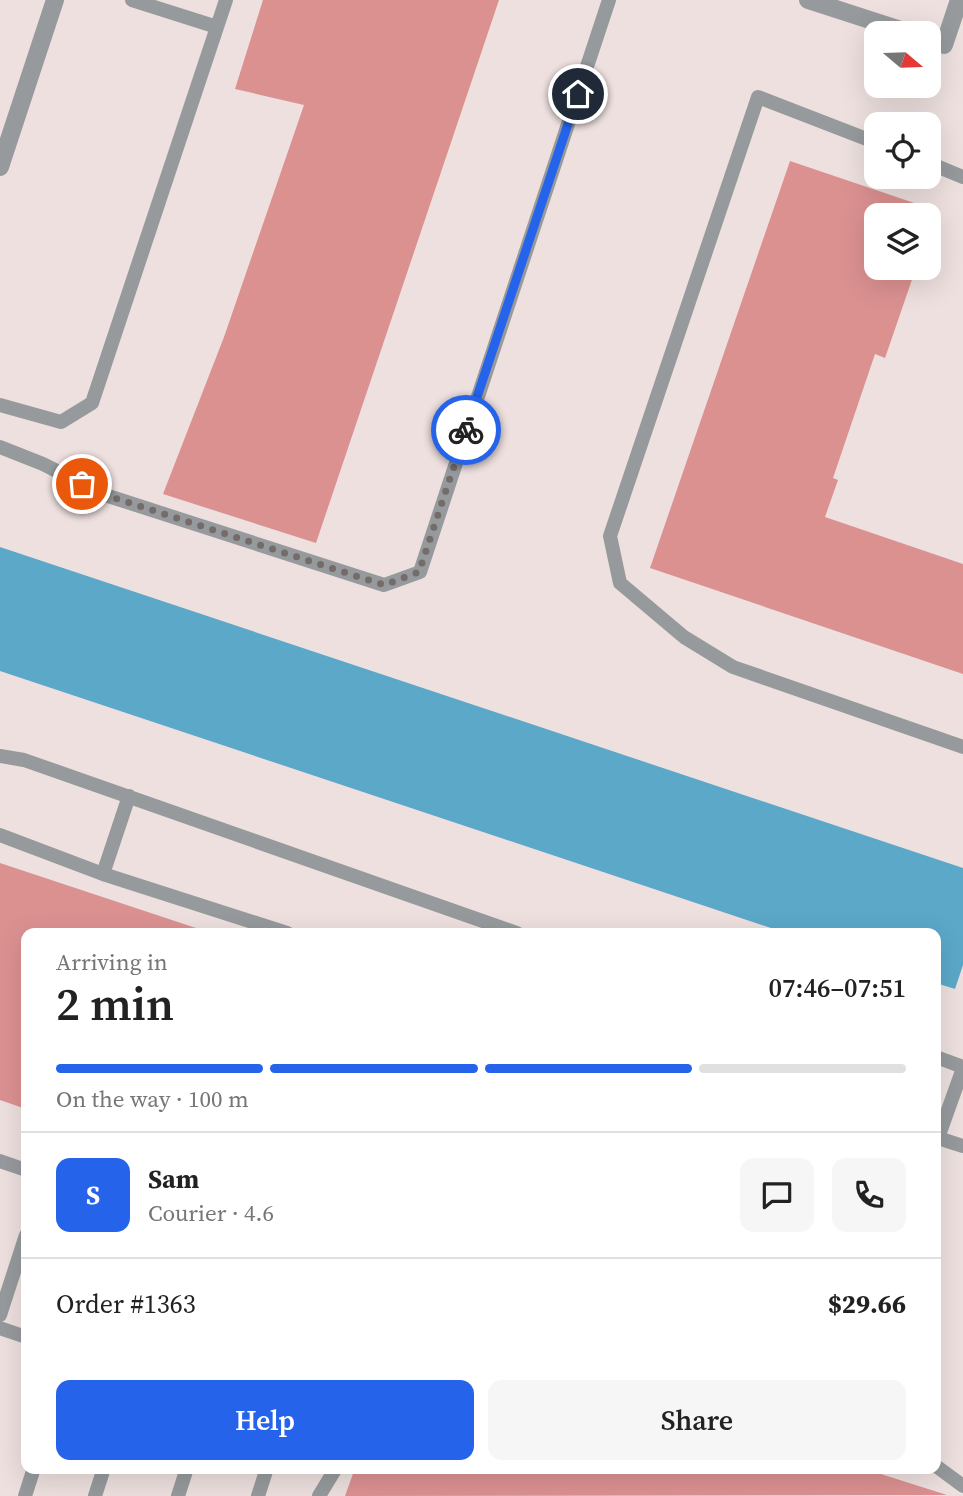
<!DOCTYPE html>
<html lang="en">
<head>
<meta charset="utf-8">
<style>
  :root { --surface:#fff; --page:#f6f6f6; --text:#222; --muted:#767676; --line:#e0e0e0; --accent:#2563eb }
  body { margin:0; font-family:"Source Serif 4",serif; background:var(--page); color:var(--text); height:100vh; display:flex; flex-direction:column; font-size:26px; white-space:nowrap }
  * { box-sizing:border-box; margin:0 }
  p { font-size:23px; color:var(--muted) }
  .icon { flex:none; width:38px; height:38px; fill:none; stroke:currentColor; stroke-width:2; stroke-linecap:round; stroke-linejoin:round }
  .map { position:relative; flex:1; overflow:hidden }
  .details { position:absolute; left:21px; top:928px; width:920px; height:546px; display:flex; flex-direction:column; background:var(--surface); border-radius:14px; box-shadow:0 7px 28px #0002 }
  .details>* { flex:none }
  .needle { width:46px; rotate:109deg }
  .tools { position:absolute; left:864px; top:21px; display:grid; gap:14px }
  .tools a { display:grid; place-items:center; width:77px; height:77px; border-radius:14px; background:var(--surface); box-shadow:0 7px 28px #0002; font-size:35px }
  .pin { position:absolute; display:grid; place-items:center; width:60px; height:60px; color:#fff; margin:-30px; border:4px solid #fff; border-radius:50%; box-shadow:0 2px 7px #0007 }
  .courier { position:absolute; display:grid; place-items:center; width:70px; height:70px; margin:-35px; border:5px solid #2563eb; border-radius:50%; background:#fff; color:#222; box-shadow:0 2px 9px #0007 }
  .summary em { font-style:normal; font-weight:600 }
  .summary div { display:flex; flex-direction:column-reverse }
  .summary { display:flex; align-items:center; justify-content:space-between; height:119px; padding:0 35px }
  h1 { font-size:46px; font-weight:600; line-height:52px }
  .bar { display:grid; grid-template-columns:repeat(4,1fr); gap:10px 7px; align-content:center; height:84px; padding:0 35px }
  .bar i { height:9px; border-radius:5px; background:var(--line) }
  .bar .selected { background:var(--accent) }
  .bar p { grid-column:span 4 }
  .line { display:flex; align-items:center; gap:18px; padding:0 35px; border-top:2px solid var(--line) }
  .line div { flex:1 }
  .round { display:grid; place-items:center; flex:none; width:74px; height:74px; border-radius:14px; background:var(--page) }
  .action { display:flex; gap:14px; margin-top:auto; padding:14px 35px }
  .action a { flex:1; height:80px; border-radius:14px; background:var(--accent); color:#fff; font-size:28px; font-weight:600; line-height:80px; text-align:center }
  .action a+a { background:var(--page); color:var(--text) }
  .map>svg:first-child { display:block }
  .water { fill:#5ba8c9 }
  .building { fill:#dc9191 }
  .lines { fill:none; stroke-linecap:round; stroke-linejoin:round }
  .lane { stroke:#969a9d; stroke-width:14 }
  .street { stroke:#969a9d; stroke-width:18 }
  .done { stroke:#736c6b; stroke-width:7; stroke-dasharray:0 12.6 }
  .route { stroke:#2563eb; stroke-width:9 }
</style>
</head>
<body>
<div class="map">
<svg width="963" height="1496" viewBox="0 0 963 1496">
  <rect width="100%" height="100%" fill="#ede0df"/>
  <path class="water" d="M0,547L963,868V965L955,989L936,983V933H786L0,671Z"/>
  <path class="building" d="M263,0H499L316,543L163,494L224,337L304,105L235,89Z
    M790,161L935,210L930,226L929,215H877V268H916L885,358L875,354L833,478L838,480L825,517L963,564V674L650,568Z
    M0,863L208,932L26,933V1109L0,1100Z
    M355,1468H387L400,1473L402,1468H862L947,1495L345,1496Z"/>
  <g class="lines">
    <path class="lane" d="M132,0L217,27
      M877,143L758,97L610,536L620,583L684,637L733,667L963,747
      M929,163L963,177
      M0,405L61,422L92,403L226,0
      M0,447L43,464L102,494L384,585L420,572L609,0
      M0,756L24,760L517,933
      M129,796L103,874L287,933
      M0,835L103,874
      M936,1057L963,1067
      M963,1068L938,1138L963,1146
      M0,1161L26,1170
      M0,1315L26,1235
      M0,1328L26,1337
      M936,1466L963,1486
      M25,1496L34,1468
      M95,1496L104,1468
      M178,1496L187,1468
      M258,1496L267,1468
      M319,1496L336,1468"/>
    <path class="street" d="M808,0L910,33
      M929,40L944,45L959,0
      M0,167L55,0"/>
  </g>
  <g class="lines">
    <path class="done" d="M82,484L102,494L384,585L419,572L466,430"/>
    <path class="route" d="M466,430L578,94"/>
  </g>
</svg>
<div class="tools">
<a><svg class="needle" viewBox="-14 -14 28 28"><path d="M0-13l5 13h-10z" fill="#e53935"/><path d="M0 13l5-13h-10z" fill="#767676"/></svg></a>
<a><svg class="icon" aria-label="locate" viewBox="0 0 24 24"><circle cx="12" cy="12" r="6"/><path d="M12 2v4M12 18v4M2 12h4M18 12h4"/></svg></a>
<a><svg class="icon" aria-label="layers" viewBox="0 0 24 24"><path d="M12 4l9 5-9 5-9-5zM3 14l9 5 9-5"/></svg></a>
</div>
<div class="pin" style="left:82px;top:484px;background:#ea580c"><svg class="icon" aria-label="bag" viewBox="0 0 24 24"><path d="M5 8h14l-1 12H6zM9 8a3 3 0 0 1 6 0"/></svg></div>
<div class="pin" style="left:578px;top:94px;background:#1f2937"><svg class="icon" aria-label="home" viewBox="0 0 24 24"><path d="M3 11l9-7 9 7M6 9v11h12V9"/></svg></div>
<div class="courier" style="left:466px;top:430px"><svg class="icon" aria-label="bike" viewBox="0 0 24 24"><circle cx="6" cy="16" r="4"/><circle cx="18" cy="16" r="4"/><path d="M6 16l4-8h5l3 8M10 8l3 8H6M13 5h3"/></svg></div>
<section class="details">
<div class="summary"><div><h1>2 min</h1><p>Arriving in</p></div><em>07:46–07:51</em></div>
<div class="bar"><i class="selected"></i><i class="selected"></i><i class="selected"></i><i></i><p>On the way · 100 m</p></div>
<div class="line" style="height:126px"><b class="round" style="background:var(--accent);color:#fff">S</b><div><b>Sam</b><p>Courier · 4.6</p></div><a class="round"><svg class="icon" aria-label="chat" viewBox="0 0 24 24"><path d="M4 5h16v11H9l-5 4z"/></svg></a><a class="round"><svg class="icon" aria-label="phone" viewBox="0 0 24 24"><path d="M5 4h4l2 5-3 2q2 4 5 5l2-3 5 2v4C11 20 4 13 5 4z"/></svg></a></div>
<div class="line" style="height:91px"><div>Order #1363</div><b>$29.66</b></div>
<div class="action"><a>Help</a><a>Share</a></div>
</section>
</div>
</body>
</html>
